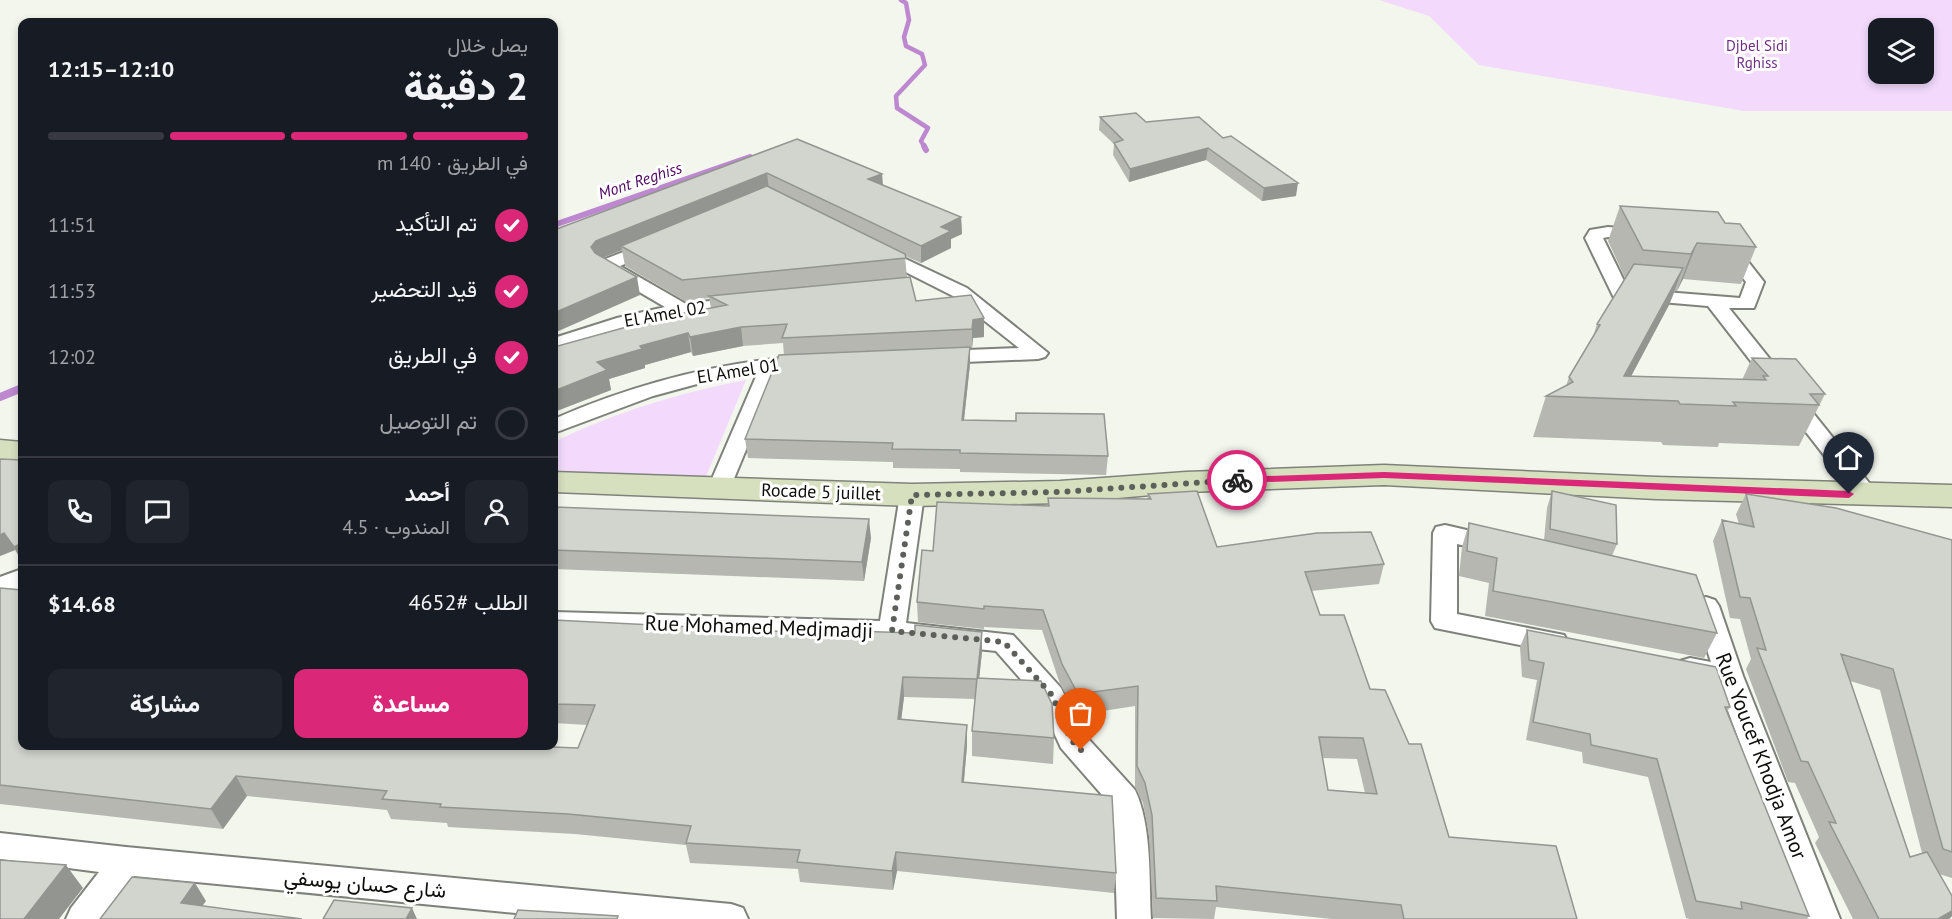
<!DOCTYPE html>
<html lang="ar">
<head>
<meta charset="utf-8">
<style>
  :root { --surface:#171b24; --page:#20242c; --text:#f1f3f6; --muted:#9ea1a6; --line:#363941; --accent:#db2777 }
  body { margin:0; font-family:"PT Sans",Vazirmatn,sans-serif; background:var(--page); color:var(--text); direction:rtl; height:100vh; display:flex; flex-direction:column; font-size:22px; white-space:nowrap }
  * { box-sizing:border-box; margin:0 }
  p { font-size:20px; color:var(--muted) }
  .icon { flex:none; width:33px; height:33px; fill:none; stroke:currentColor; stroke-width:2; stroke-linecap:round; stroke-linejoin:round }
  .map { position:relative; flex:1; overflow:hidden; direction:ltr }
  .details { position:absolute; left:18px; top:18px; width:540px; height:732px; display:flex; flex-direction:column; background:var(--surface); border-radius:12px; box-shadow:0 3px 9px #0003; direction:rtl }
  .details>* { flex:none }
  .fabs { position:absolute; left:1868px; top:18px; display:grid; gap:12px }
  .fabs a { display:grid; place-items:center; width:66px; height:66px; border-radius:12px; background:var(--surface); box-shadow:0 3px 9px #0003; font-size:30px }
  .pin { position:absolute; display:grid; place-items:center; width:51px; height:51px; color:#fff; margin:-62px -26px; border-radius:50% 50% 50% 0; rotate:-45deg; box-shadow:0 0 6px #0007 }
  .pin .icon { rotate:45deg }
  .courier { position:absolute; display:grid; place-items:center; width:60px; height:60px; margin:-30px; border:4px solid #db2777; border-radius:50%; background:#fff; color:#222; box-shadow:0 2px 8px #0007 }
  .headline em { font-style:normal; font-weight:800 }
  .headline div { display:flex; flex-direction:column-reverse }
  .headline { display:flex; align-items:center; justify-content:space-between; height:102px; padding:0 30px }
  h1 { font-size:39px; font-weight:800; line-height:45px }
  .bar { display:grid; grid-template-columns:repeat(4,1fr); gap:9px 6px; align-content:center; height:72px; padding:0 30px }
  .bar i { height:8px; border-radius:4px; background:var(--line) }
  .bar .on { background:var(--accent) }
  .bar p { grid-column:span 4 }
  .line { display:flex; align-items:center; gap:15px; padding:0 30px; border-top:2px solid var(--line) }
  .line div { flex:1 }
  .round { display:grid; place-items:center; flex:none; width:63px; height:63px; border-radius:12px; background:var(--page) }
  ol { padding:0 30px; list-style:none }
  li { display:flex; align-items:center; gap:18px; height:66px }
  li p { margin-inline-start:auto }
  li .icon { padding:6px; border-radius:50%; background:var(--accent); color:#fff; stroke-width:4 }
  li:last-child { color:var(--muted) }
  li i { width:33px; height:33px; border:3px solid var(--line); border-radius:50% }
  .action { display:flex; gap:12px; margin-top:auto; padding:12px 30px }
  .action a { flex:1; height:69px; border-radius:12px; background:var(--accent); color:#fff; font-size:24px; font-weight:800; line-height:69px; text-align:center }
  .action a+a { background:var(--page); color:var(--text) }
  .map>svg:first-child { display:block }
  .green { fill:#f3dafd; fill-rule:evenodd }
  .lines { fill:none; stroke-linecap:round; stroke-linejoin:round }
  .stream-far2 { stroke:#bd88d0; stroke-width:4.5 }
  .stream-far1 { stroke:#bd88d0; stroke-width:6 }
  .stream { stroke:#bd88d0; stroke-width:8 }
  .minor-casing { stroke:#7f827a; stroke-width:4 }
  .tertiary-casing { stroke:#7f827a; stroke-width:4 }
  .secondary-casing { stroke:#7f827a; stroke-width:3 }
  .minor { fill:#fff; fill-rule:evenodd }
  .tertiary { fill:#fff; fill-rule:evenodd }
  .secondary { fill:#d6e0bf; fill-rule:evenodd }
  .wall { fill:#b5b7b0; fill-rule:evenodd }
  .shaded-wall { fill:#939590 }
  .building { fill:#d2d5cd; stroke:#939590; stroke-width:1.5; fill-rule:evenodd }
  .route { fill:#db2777 }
  .done { stroke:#5d5f5a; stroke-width:6; stroke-dasharray:0 10.8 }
  .labels { text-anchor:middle; stroke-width:6; stroke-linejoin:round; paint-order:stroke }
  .far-park-label { font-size:15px; fill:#6f2e84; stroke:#fff }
  .far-water-label { font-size:16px; font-style:italic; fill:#4e0562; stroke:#fff }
  .street-label { font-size:18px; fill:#0d0e0b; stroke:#fff }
  .near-street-label { font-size:21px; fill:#0d0e0b; stroke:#fff }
</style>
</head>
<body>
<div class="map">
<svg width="1952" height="919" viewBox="0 0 1952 919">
  <rect width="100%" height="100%" fill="#f2f6ed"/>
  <path class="green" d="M1379,0H1952V111H1744L1479,65L1429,16ZM1878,28H1923V74H1878Z
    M746,380L705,479L554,470V442C615,412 679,393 746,380Z"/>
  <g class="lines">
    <path class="stream-far2" d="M901,0L906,3L909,20L904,37L906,46L922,54L925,65L896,96L897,108L928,128L921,141L925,148"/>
    <path class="stream-far1" d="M924,146L926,150
      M554,225L750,157"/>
    <path class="stream" d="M0,397L22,388"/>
    <defs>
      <path id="minor" d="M1608,227L1718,236L1732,241L1764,282L1754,308H1729L1874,489L1878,494L1874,499L1866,501L1858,499L1708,306L1614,298L1585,238L1590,230ZM1608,237L1714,246L1720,249L1746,282L1740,298L1628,289L1603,238Z
        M652,241L658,242L661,246L658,250L620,266L686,304L741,297L748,299L750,303L748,307L741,309L646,323L554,351V338L617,318L665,307L600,269L597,265L600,261Z
        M878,246L967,288L1048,353L1045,357L1038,359L941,363L934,361L931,357L934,353L941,351L1019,348L953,296L872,255L869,251L872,247Z
        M806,356L813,358L816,362L813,366L779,370L728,493L720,495L712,493L708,488L758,372L708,381L653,396L554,433V419C635,384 718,362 806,356Z
        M912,488L920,490L924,495L906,623L1013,635L1061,688L1083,733L1135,790C1152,825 1149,880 1151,919H1117L1114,828L1110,804L1061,748L1039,700L996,651L892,640L554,630V612L880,621L900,495L904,490Z
        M1445,525L1501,538L1504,544L1501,550L1492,552L1457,544V614L1564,635L1568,642L1564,649L1555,652L1435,628L1431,621L1433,533L1436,527Z
        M1706,597L1715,600L1719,606L1743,676L1840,919H1806L1718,684L1680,675L1676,668L1680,661L1690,658L1711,662L1693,606L1697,600Z
        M0,833L126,847L731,904L743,908L748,919H578L134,876L103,919H66L71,908L99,872L0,859Z"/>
      <path id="tertiary" d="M22,569V593L0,601V577Z"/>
      <path id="secondary" d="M0,440L22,442V462L0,460Z
        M1384,465L1656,477L1952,485V507L1656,499L1384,485L1186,492L1060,503L912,506L554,492V472L912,484L1060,481L1186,472Z"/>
    </defs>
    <use href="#minor" class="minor-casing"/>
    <use href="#tertiary" class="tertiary-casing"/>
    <use href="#secondary" class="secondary-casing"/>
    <use href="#minor" class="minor"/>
    <use href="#tertiary" class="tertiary"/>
    <use href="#secondary" class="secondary"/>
  </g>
  <path class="wall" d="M1100,117L1146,122L1223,138L1296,196L1262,201L1206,160L1129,182L1113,155L1114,144L1099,130Z
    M797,139L882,174L883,185L961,217L962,234L951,239V248L921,263L905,256L907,278L916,301L971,295L984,337L973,338L972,348H970V364L964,420L1108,456L1106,475L960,472V469L893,468V462L748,458L745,439L784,355L783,343L743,346L693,356L691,352L645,365V368L609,379L611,390L554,412V347L711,308L709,298L685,301L625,266L622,250L603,258L640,295L554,230Z
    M1620,206L1725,223L1756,247L1741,284L1683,279L1677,291H1675L1669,305L1631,376L1742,380L1752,358L1825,394L1799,446L1719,443L1718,447L1663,445L1661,442L1533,437L1546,396L1566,386L1569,377L1593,337L1597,324L1625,278L1608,241Z
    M0,459L22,460V562L15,550L0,556Z
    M1552,491L1617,544L1612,556L1717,633L1704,658L1485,616L1489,583L1459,576L1462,547L1469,523L1544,540L1547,508Z
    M1148,494L1217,547L1384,564L1379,584L1311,591L1320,615L1370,689L1449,837L1577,919H1332L1216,907L1214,919L1153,918L1149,836L1143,803L1135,787V706L1077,715L1060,684L1042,630L984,627V629L918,622L917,602L933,551L1048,506V498L1147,499ZM1322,758L1357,759L1365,793L1328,790Z
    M1746,494L1952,540V878L1939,874L1952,916L1949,919H1853L1815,843L1819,837L1795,783L1788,782L1746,669L1751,659L1740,619L1730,618L1713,541L1722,520L1739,524L1736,514ZM1850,681L1880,690L1922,853L1910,857Z
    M554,507L871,538L864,581L554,569Z
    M0,588L541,746L578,748L587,725L554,723V620L851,635L982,632V652L979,678L1054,738L1053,764L972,756V731L975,699L904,697L901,719L967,725V745L964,782L1116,873L1114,893L897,871L893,890L800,882L798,869L690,863L686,845L575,834L448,827L447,823L391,819L387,810L247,796L223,829L0,804Z
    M1527,630L1730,707L1727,712L1809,916L1807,919H1690L1686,918L1648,777L1583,763L1582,752L1526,740L1537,680L1522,677L1520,647Z"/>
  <path class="shaded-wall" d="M1208,148L1206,160L1129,182L1130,169Z
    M767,173L769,190L621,246L622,250L599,259L591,247L596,241Z
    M882,174L883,191L868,179Z
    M1298,183L1296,196L1262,201L1264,188Z
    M961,217L962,234L951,239V248L921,263V246L941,227Z
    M1697,243L1683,279L1677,291L1691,254Z
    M1683,268L1669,305L1619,399L1624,376Z
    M637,277L640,295L554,333V313Z
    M984,318V337L973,338L972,348V329L973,320Z
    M741,327L743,346L693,356L690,337Z
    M688,333L691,352L645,365V368L609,379L611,390L554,412V391L597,362L640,346Z
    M970,347V364L962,438V420Z
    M869,519L871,538L864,581L862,562Z
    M4,533L15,550L0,556V535Z
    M22,543V561L14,547Z
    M982,632V652L977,699V679Z
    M903,677L904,697L899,738L898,719Z
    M967,725V745L962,802V782Z
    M236,776L247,796L223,829L211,809Z
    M896,852L897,871L893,890L892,871Z
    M66,865L83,888L59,919H24Z
    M195,883L206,901L193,919L181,903Z
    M412,908L417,919H406Z
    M1952,911V916L1949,919H1938Z"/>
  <path class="building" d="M1136,113L1146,122L1199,117L1223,138L1231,136L1298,183L1264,188L1208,148L1130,169L1114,143L1123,140L1100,117Z
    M797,139L882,174L868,179L961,217L941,227L951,231L921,246L767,173L596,241L591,247L595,253L637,277L554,313V230Z
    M767,186L905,254L906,258L682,280L621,246Z
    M1620,206L1718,212L1725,223L1740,224L1756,247L1697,243L1691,254L1643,250Z
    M1634,264L1683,268L1624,376L1766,380L1763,376H1768L1752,358L1796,359L1825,394H1810L1819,405L1733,402L1736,406L1680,404L1678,401L1546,396L1573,382L1569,377L1600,325L1597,324Z
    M910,277L916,301L971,295L984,318L973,320L972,329L782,338L787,324L741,327L690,337L688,333L640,346L642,349L597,362L607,370L554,391V347L659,318L727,305L709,296Z
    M970,347L962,420L1016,421V413L1104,414L1108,456L960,453V450L892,449L893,443L745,439L779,355Z
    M0,459L22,460V543L14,547L4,533L0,535Z
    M1197,491L1217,547L1317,533L1371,532L1384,564L1305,572L1320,615H1344L1370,689L1385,690L1409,744H1421L1449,837L1556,846L1577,919H1404L1401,905L1216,886L1217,901L1156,898L1152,815L1145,783L1137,766L1138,686L1078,694L1062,664L1043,610L984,606V609L917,602L922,550L933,551L937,502L1049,506L1048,498L1151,499L1148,494ZM1319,737L1363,738L1377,794L1328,790Z
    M1552,491L1616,505L1617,544L1550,529Z
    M1746,494L1836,508L1952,540V852L1943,849L1893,669L1841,654L1910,857L1927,852L1952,896V911L1938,919H1879L1829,822L1836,823L1808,762L1801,761L1757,648L1766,650L1750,598L1740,597L1722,520L1754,527Z
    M554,507L869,519L862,562L554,550Z
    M1469,523L1696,575L1717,633L1493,591L1497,558L1467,551Z
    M0,588L22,590V746H526L578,748L595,705L554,704V620L851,635L852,631L915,633V625L982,632L977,679L903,677L898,719L967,725L962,782L1112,796L1116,873L896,852L892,871L797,862L800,850L686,843L691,826L568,814L440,807L441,804L382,799L387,791L236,776L211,809L0,785Z
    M1527,630L1716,667L1730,707H1725L1809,916L1741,902L1742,909L1696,901L1657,759L1591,745L1590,734L1533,722L1544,663L1529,660Z
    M977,678L1041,681L1052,704L1054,738L972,731Z
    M0,860L66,865L24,919H0Z
    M132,877L195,883L181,903L302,919H100Z
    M334,900L412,908L406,919H323Z
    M518,910L618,916L617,919H514Z"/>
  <path class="route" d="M1384,472L1849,491L1854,494L1849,498L1384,478L1237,483L1232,480L1237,477Z"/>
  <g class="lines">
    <path class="done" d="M1081,750L1071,740L1052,695L1004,642L892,631L912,495L1060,492L1237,480"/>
  </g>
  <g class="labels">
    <g class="far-park-label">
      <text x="1757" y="51">Djbel Sidi<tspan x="1757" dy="17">Rghiss</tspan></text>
    </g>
    <g class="far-water-label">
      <text transform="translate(640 180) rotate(-18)" y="6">Mont Reghiss</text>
    </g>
    <g class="street-label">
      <text transform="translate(665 314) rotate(-10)" y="6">El Amel 02</text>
      <text transform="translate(738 371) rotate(-9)" y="6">El Amel 01</text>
      <text transform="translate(821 492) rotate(2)" y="6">Rocade 5 juillet</text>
    </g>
    <g class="near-street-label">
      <text transform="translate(759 627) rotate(2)" y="7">Rue Mohamed Medjmadji</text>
      <text transform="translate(1761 756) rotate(69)" y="7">Rue Youcef Khodja Amor</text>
      <text transform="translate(365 884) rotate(5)" y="7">شارع حسان يوسفي</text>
    </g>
  </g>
</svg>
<div class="fabs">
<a><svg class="icon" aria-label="layers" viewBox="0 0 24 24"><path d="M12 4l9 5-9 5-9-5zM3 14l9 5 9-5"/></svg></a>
</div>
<div class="pin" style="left:1081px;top:750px;background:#ea580c"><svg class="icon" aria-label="bag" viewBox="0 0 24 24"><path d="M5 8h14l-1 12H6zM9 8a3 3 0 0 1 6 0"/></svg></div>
<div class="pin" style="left:1849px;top:494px;background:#1f2937"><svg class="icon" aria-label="home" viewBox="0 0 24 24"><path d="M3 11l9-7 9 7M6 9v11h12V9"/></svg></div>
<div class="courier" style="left:1237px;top:480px"><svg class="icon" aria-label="bike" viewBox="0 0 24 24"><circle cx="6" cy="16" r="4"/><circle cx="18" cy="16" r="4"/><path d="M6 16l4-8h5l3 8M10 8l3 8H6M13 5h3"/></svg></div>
<section class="details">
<div class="headline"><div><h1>2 دقيقة</h1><p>يصل خلال</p></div><em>12:10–12:15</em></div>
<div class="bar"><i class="on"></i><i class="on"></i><i class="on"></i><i></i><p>في الطريق · 140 m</p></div>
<ol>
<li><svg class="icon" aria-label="check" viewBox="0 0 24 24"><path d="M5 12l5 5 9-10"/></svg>تم التأكيد<p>11:51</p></li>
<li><svg class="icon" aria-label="check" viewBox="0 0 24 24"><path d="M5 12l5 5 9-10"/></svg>قيد التحضير<p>11:53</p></li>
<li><svg class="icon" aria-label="check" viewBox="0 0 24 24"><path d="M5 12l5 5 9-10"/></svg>في الطريق<p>12:02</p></li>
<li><i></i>تم التوصيل</li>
</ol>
<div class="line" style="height:108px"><a class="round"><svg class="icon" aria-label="person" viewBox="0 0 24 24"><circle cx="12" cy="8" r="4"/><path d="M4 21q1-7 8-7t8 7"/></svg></a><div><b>أحمد</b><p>المندوب · 4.5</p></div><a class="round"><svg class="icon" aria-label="chat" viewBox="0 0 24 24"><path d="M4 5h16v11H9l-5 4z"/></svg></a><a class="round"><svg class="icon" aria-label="phone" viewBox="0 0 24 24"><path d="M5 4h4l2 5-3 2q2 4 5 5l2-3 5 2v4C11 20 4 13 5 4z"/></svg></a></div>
<div class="line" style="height:78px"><div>الطلب #4652</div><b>$14.68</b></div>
<div class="action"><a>مساعدة</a><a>مشاركة</a></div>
</section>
</div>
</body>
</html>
